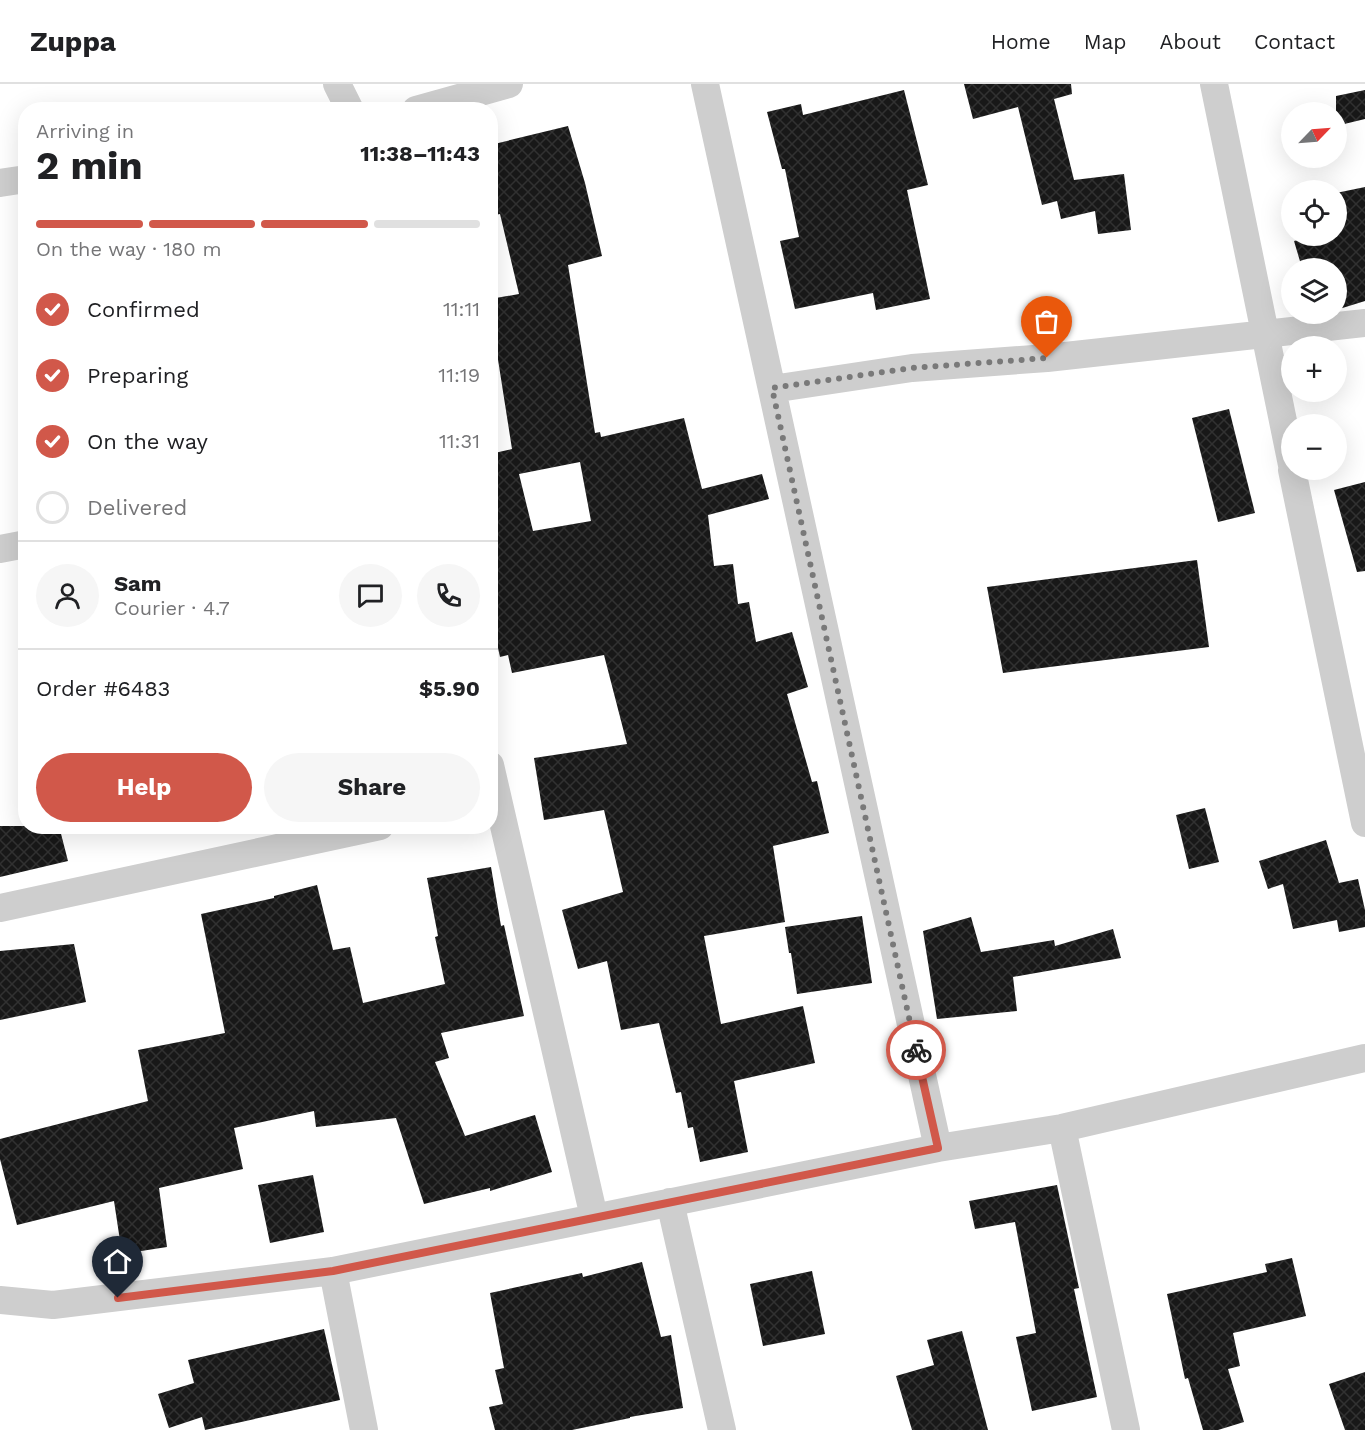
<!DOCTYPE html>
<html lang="en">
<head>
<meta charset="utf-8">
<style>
  :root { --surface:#fff; --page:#f6f6f6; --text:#202124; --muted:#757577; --line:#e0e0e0; --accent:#d1584a }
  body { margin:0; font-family:"Work Sans",sans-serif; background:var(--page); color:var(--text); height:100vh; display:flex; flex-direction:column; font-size:22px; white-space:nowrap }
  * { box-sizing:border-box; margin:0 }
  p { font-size:20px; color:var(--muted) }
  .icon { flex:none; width:33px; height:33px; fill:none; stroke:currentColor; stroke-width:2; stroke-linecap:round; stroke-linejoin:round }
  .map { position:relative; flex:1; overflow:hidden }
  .panel { position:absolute; left:18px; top:18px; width:480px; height:732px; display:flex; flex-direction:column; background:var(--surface); border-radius:24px; box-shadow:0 6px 24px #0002 }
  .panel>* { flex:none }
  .needle { width:39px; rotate:65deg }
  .buttons { position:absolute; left:1281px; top:18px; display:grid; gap:12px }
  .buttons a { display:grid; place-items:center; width:66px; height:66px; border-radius:50%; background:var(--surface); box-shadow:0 6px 24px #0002; font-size:30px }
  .pin { position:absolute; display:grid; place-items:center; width:51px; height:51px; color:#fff; margin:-62px -26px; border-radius:50% 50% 50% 0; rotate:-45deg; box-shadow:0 0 6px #0007 }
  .pin .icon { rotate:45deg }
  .courier { position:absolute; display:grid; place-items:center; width:60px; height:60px; margin:-30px; border:4px solid #d1584a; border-radius:50%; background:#fff; color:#222; box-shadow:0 2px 8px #0007 }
  .headline em { font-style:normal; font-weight:700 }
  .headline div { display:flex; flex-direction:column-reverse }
  .headline { display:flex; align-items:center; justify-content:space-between; height:102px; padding:0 18px }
  h1 { font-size:39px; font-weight:700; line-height:45px }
  .bar { display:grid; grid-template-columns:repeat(4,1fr); gap:9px 6px; align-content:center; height:72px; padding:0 18px }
  .bar i { height:8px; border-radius:4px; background:var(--line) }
  .bar .selected { background:var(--accent) }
  .bar p { grid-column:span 4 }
  .line { display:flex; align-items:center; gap:15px; padding:0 18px; border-top:2px solid var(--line) }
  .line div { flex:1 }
  .round { display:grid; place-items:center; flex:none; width:63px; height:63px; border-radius:32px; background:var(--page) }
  ol { padding:0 18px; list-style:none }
  li { display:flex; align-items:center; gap:18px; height:66px }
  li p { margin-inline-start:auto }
  li .icon { padding:6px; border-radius:50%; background:var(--accent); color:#fff; stroke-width:4 }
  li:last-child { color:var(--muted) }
  li i { width:33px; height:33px; border:3px solid var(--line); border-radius:50% }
  .action { display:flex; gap:12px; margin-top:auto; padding:12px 18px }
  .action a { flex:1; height:69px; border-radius:36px; background:var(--accent); color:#fff; font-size:24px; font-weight:700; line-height:69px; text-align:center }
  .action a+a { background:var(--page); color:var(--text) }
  header { display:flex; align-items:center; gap:36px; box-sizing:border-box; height:84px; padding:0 30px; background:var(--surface); border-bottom:2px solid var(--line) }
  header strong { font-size:28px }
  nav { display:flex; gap:33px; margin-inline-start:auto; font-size:21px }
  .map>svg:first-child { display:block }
  .building { fill:url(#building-cross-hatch); fill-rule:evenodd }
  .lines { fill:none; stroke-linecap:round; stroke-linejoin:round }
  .street { stroke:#cecece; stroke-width:28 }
  .done { stroke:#797979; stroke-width:6; stroke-dasharray:0 10.8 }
  .route { stroke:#d1584a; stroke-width:8 }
</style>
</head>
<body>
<header>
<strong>Zuppa</strong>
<nav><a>Home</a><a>Map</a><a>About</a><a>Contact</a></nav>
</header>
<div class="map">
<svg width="1365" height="1346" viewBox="0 0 1365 1346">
  <defs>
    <pattern id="building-cross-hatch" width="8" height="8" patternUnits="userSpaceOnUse" patternTransform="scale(1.5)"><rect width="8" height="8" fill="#181818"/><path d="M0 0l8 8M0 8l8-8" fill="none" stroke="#313131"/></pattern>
  </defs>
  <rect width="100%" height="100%" fill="#fff"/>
  <path class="building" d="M964,0H1071L1072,10L1054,15L1074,96L1124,90L1131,146L1098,150L1095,127L1061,135L1057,117L1042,121L1018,23L973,35Z
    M904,6L928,101L907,106L930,215L876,226L873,209L795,225L780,157L799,153L785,85H782L767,28L801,20L803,31Z
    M1365,6V35L1336,42V12Z
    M568,42L585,99L602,172L568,181L595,349L600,348L601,353L684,334L702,405L762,390L769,415L708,431L714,482L733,480L738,520L749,518L756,558L792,548L808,603L787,610L812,698L817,697L829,749L773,762L785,838L704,852L721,940L803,922L815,979L734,997L748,1068L700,1078L693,1043L688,1044L681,1008L676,1009L659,939L621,946L607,877L578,885L562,826L623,808L604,726L544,736L534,674L627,660L604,571L512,589L508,571L500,573L490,528V525L498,524L490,476V370L512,365L494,250H490V215L519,210L500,130L490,132V61ZM580,378L591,437L533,447L519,390Z
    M1365,103V217L1336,226V184H1302L1294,157L1311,152H1336V109Z
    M1229,325L1255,429L1218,438L1192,334Z
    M1365,398V487L1357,488L1334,406Z
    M1197,476L1209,563L1003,589L987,503Z
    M1205,724L1219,778L1189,785L1176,731Z
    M0,742H59L68,777L0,793Z
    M1326,756L1339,799L1358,795L1365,826V843L1339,848L1337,836L1293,845L1283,800L1268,805L1259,777Z
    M491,783L501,842L504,841L524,932L441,949L449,974L435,978L465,1052L535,1031L552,1088L490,1107V1104L424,1120L396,1034L316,1043L314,1027L234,1044L243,1085L159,1104L167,1163L122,1170L114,1117L17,1141L0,1075V1055L148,1017L138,966L225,949L201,830L274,814V812L317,801L333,866L350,863L363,919L445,900L435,853L438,852L427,794Z
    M862,832L872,899L797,910L791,869H789L785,843Z
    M971,833L981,868L1054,856L1055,862L1113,845L1121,874L1013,893L1017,927L937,935L923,847Z
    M74,860L86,918L0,936V867Z
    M313,1091L324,1148L270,1159L258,1101Z
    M1057,1101L1079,1204L1074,1205L1097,1313L1032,1327L1016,1253L1036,1249L1015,1138L975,1145L969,1117Z
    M1292,1174L1306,1232L1233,1249L1240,1282L1228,1285L1244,1338L1218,1346H1203L1188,1294L1185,1295L1167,1210L1267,1188L1265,1180Z
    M642,1178L661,1253L671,1251L683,1324L630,1333V1334L572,1346H495L489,1323L503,1320L495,1286L504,1284L490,1209L582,1189L583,1193Z
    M812,1187L825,1250L763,1262L750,1200Z
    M324,1245L340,1316L205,1346L202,1333L169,1344L158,1310L194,1299L188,1276Z
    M962,1247L988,1346H912L896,1292L934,1281L927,1256Z
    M1365,1288V1346H1345L1329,1300Z"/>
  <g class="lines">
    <path class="street" d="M337,0L350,26
      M705,0L938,1064
      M1214,0L1292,381
      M416,26L509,0
      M0,99L26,95
      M772,305L912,284L1047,274L1365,239
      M1292,386L1365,739
      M0,465L26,460
      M490,681L594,1133
      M0,824L380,742
      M1062,1044L1126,1346
      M670,1118L722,1346
      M333,1187L364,1346
      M0,1216L53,1221L333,1187L938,1064L1062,1044L1365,974"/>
  </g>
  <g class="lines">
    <path class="done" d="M916,966L772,304L912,284L1047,274"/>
    <path class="route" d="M118,1214L333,1187L938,1064L916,966"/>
  </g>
</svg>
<div class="buttons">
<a><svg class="needle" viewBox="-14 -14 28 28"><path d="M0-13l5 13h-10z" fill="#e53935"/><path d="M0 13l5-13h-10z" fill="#757577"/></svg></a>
<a><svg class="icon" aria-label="locate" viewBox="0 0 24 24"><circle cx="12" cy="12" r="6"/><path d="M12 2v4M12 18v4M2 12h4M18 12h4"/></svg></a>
<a><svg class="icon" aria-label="layers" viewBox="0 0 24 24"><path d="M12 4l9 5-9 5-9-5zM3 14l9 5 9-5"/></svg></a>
<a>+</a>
<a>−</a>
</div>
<div class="pin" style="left:1047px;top:274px;background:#ea580c"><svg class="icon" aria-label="bag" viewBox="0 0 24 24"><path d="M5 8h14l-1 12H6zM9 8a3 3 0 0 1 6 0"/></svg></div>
<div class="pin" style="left:118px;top:1214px;background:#1f2937"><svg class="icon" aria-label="home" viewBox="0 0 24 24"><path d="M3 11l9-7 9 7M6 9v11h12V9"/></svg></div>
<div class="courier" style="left:916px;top:966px"><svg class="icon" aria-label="bike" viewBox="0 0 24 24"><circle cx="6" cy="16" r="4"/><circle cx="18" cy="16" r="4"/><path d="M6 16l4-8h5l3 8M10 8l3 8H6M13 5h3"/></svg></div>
<section class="panel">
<div class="headline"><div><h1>2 min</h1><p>Arriving in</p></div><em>11:38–11:43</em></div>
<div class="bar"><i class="selected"></i><i class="selected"></i><i class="selected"></i><i></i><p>On the way · 180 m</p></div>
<ol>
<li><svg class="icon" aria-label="check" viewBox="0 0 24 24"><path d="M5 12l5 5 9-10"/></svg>Confirmed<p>11:11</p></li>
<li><svg class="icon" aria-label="check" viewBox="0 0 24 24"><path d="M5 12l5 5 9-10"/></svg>Preparing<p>11:19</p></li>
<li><svg class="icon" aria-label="check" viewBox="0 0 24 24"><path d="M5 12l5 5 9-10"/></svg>On the way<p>11:31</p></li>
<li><i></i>Delivered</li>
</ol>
<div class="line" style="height:108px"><a class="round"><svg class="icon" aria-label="person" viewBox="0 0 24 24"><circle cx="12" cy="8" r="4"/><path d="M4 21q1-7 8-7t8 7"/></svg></a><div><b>Sam</b><p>Courier · 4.7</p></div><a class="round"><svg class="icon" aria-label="chat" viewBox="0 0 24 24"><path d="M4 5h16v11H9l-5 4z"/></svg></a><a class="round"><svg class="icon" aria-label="phone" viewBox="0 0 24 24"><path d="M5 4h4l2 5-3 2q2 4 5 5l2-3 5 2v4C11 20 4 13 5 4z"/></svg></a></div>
<div class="line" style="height:78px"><div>Order #6483</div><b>$5.90</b></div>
<div class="action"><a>Help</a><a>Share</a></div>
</section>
</div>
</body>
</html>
